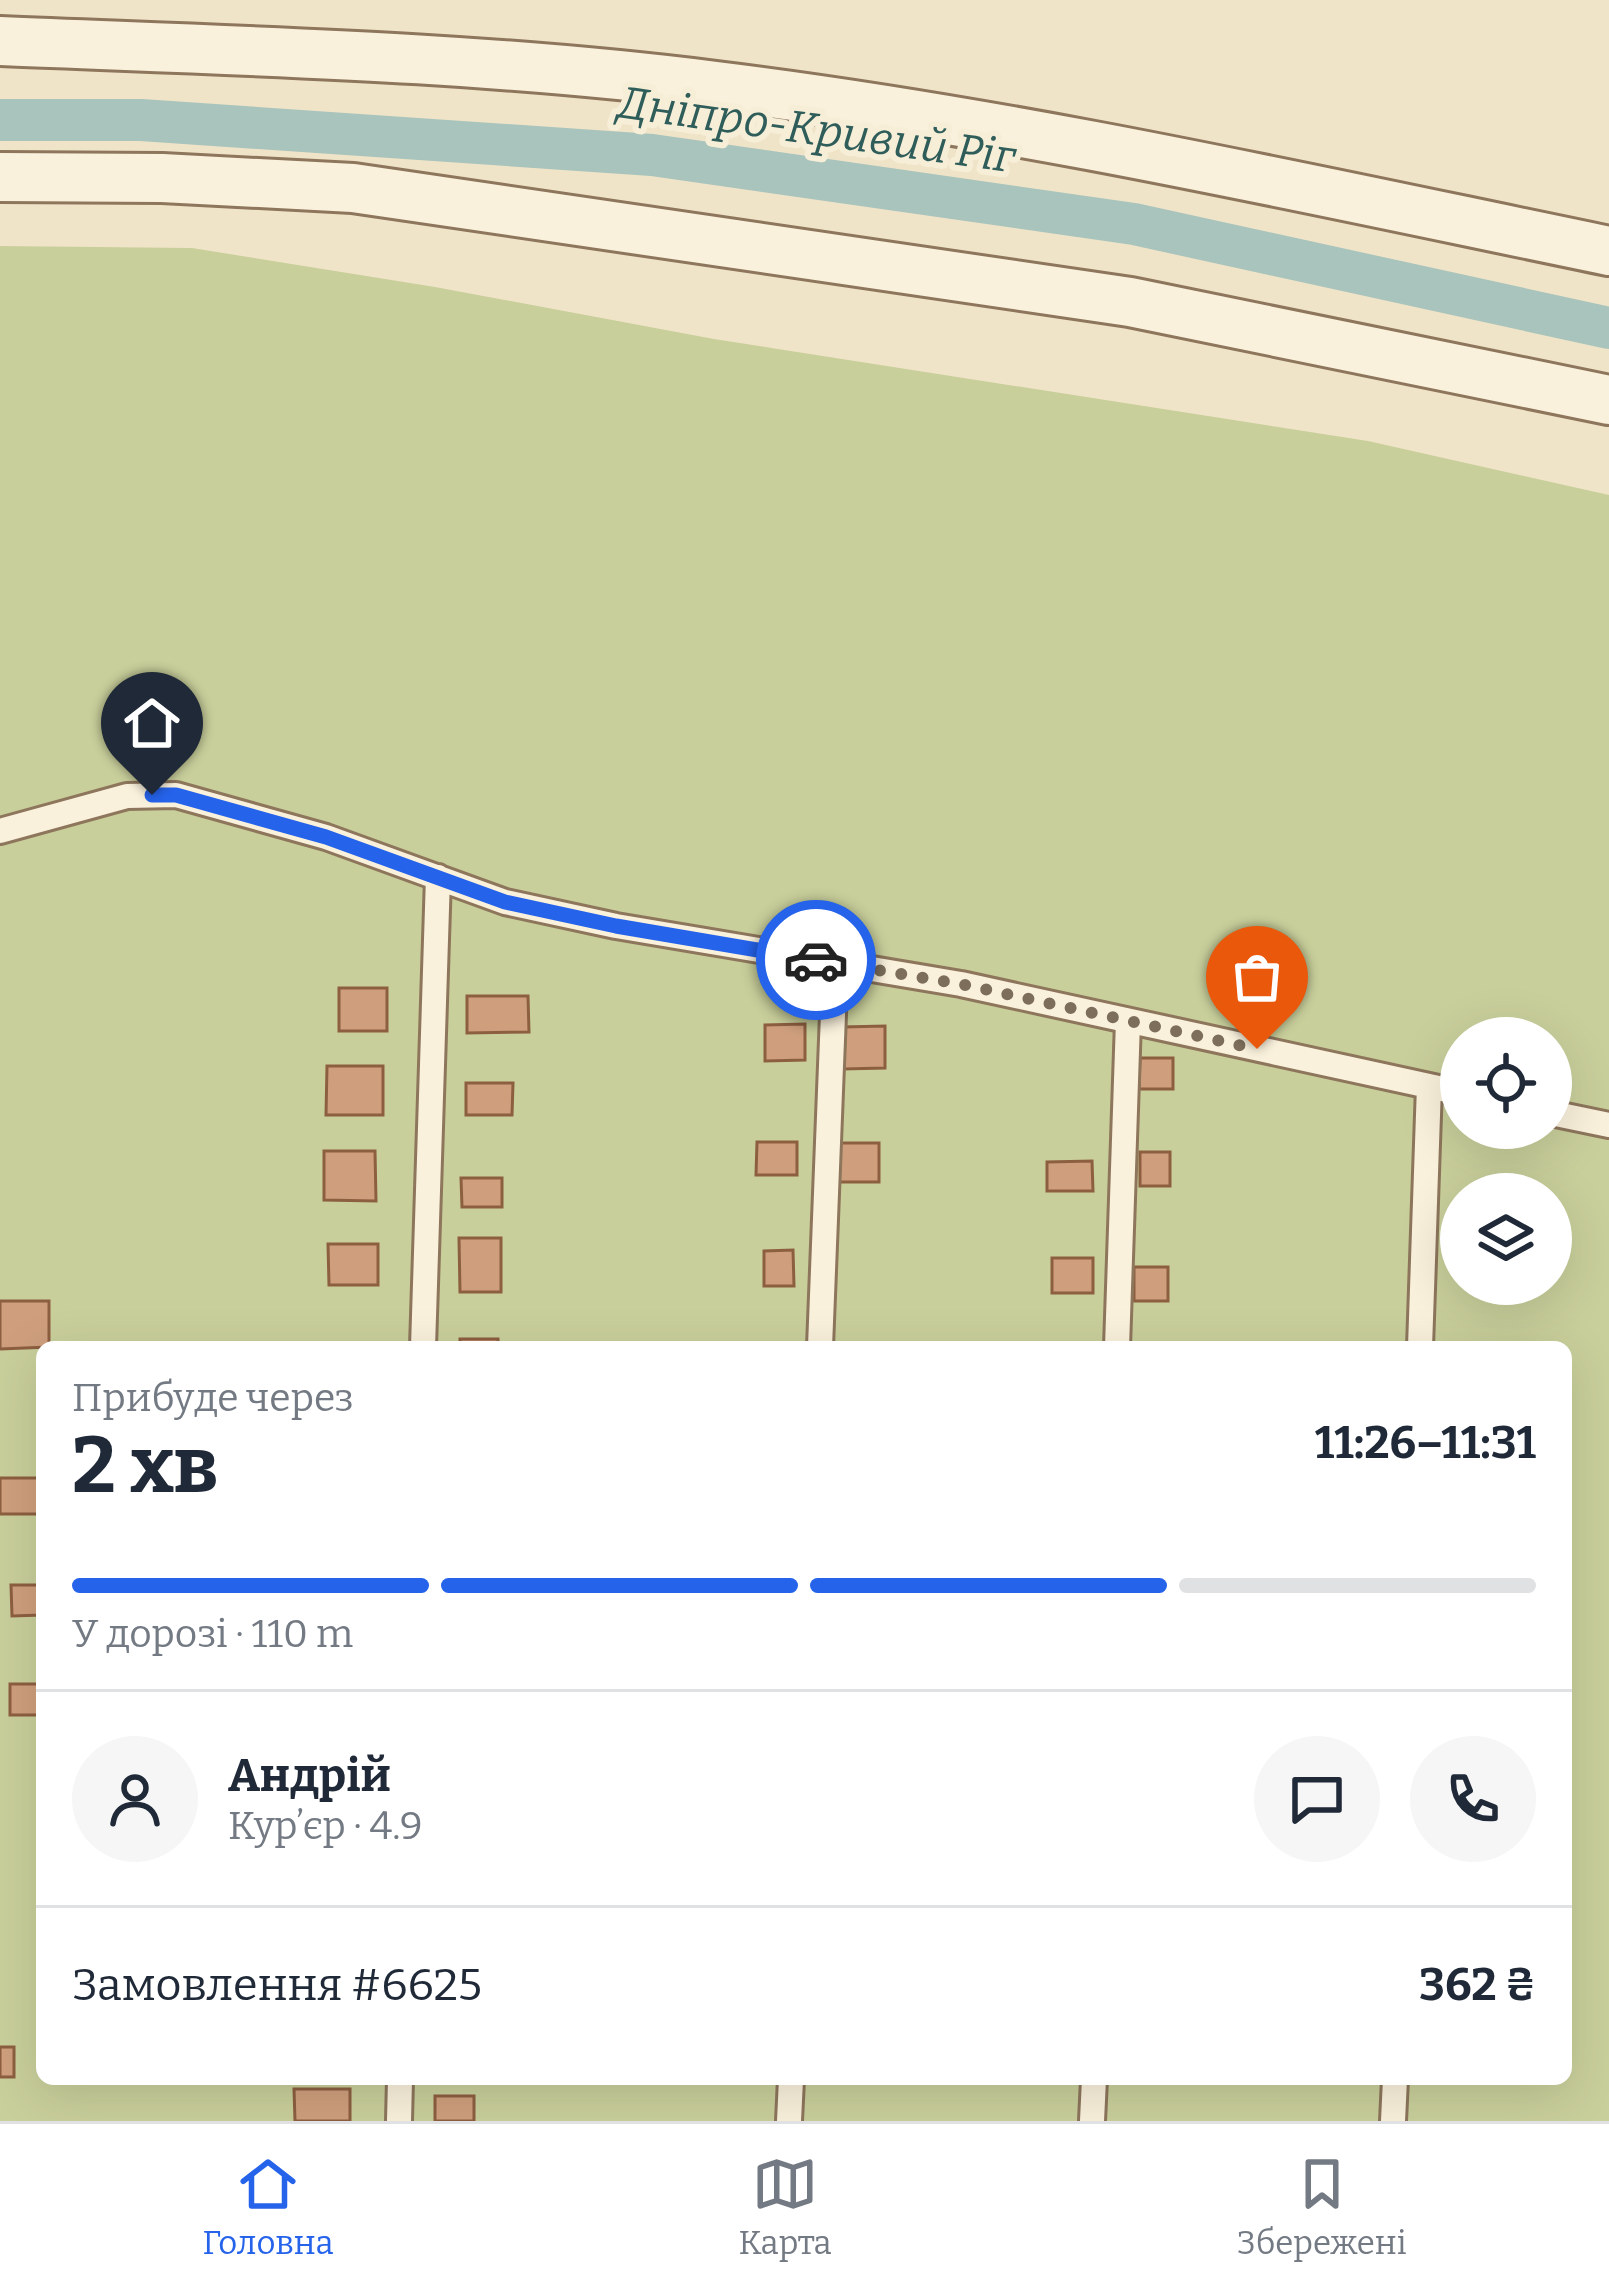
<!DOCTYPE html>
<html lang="uk">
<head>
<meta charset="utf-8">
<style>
  :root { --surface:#fff; --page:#f6f6f7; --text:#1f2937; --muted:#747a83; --line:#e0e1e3; --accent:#2563eb }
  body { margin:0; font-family:Bitter,serif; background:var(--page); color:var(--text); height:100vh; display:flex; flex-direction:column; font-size:45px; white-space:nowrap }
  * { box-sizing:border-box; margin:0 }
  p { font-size:39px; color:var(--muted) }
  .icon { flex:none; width:66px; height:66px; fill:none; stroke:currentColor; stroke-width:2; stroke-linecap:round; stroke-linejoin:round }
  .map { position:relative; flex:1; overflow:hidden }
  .drawer { position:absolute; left:36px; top:1341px; width:1536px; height:744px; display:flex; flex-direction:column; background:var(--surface); border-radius:18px; box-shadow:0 12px 48px #0002 }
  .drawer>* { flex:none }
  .controls { position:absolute; left:1440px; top:1017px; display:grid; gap:24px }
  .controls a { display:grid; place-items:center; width:132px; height:132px; border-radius:50%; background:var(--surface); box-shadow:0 12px 48px #0002; font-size:60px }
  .pin { position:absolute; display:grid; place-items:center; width:102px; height:102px; color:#fff; margin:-123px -51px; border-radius:50% 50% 50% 0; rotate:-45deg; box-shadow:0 0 12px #0007 }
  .pin .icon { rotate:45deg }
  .courier { position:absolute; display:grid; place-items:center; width:120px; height:120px; margin:-60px; border:9px solid #2563eb; border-radius:50%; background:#fff; color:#222; box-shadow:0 3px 15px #0007 }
  .overview em { font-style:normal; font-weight:700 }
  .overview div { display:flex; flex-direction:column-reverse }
  .overview { display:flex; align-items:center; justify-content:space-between; height:204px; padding:0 36px }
  h1 { font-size:78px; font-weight:700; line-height:90px }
  .bar { display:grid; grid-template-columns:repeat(4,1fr); gap:18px 12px; align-content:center; height:144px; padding:0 36px }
  .bar i { height:15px; border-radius:9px; background:var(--line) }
  .bar .active { background:var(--accent) }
  .bar p { grid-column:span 4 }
  .line { display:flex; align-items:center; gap:30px; padding:0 36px; border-top:3px solid var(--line) }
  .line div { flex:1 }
  .round { display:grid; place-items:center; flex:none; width:126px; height:126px; border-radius:63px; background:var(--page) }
  .dock { display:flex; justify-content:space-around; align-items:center; height:168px; border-top:3px solid var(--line); background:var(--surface); font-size:33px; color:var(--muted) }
  .dock a { display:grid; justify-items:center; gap:6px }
  .dock .active { color:var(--accent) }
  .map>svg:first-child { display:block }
  .green { fill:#c9cf9b; fill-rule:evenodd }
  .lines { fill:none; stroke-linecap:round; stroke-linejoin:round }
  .canal { stroke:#a9c4bc; stroke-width:42 }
  .building { fill:#cf9f7d; stroke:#8d5f41; stroke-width:3 }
  .lane-casing { stroke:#8d765c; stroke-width:30 }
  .street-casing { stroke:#8d765c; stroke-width:54 }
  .lane { stroke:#faf1dc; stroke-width:24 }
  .street { stroke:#faf1dc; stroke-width:48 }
  .done { stroke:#7c6e5b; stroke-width:12; stroke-dasharray:0 21.6 }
  .route { stroke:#2563eb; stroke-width:15 }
  .labels { text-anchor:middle; stroke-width:12; stroke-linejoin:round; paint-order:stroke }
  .water-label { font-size:45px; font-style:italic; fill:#2f5d5a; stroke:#f7eed8 }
</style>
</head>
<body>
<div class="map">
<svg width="1609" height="2121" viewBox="0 0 1609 2121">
  <rect width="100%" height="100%" fill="#f0e4c8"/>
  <path class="green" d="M0,246L192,248L435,287L714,339L1368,441L1609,495V2121H0ZM1461,1038H1551V1128H1461ZM1461,1194H1551V1284H1461ZM42,1347H1566V2079H42Z"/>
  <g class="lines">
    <path class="canal" d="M0,120H141L652,155L1134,224L1609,328"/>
  </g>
  <path class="building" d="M339,988H387V1031H339Z
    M467,996H528L529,1032L467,1033Z
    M805,1024V1060L765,1061V1025Z
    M885,1026V1068L843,1069L842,1027Z
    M1140,1058H1173V1089H1139Z
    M327,1066H383V1115H326Z
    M466,1083H513L512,1115H466Z
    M757,1142H797V1175H756Z
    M839,1143H879V1182H839Z
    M324,1151H375L376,1201L324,1200Z
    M1140,1152H1170V1186H1140Z
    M1092,1161L1093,1191H1047V1162Z
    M461,1178H502V1207H462Z
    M459,1238H501V1292H460Z
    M328,1244H378V1285H329Z
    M793,1250L794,1286H764V1251Z
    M1052,1258H1093V1293H1052Z
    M1134,1267H1168V1301H1134Z
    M0,1301H49V1347L0,1349Z
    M460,1339H498V1347H460Z
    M0,1478H42V1514H0Z
    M11,1585H42V1615L12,1616Z
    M10,1684H42V1715H10Z
    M0,2047H14V2077H0Z
    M294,2089H350V2121H295Z
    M435,2096H474V2121H435Z"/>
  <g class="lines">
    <defs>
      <path id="lane" d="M0,831L127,796L176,795L326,837L505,902L616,926L961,984L1461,1093
        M1551,1113L1609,1125
        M423,1347L438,877
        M820,1347L835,963
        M1117,1347L1128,1021
        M1420,1347L1429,1086
        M399,2121L400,2079
        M789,2121L791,2079
        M1092,2121L1094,2079
        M1393,2121L1395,2079"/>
      <path id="street" d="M0,41C239,51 479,56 716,86C1017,123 1313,190 1609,251
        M0,177L162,178L353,188L1130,302L1609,400"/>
    </defs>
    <use href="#lane" class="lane-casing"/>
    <use href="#street" class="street-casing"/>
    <use href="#lane" class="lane"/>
    <use href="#street" class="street"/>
  </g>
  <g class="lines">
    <path class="done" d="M816,960L961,984L1257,1049"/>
    <path class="route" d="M152,795H176L326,837L505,902L616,926L816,960"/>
  </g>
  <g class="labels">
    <g class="water-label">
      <text transform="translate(817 129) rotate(8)" y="16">Дніпро-Кривий Ріг</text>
    </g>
  </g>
</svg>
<div class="controls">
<a><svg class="icon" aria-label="locate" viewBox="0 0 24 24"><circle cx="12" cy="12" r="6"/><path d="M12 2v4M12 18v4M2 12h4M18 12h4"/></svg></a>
<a><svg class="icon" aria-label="layers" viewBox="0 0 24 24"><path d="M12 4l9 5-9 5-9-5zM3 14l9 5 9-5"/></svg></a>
</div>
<div class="pin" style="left:1257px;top:1049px;background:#ea580c"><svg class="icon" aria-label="bag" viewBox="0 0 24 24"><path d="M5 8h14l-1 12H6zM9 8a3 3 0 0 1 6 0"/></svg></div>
<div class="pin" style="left:152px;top:795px;background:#1f2937"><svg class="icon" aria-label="home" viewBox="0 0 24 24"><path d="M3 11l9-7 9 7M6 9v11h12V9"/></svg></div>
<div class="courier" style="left:816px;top:960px"><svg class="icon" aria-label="car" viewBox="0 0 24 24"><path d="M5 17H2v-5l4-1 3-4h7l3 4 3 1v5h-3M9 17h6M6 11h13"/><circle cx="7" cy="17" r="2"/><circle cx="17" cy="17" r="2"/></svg></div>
<section class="drawer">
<div class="overview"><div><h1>2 хв</h1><p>Прибуде через</p></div><em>11:26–11:31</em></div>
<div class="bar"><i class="active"></i><i class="active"></i><i class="active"></i><i></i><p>У дорозі · 110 m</p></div>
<div class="line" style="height:216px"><a class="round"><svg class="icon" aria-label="person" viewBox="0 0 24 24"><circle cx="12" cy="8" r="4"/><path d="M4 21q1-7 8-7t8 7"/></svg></a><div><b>Андрій</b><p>Кур’єр · 4.9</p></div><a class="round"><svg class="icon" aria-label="chat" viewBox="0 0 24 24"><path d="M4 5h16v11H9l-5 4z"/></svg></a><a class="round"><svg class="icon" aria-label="phone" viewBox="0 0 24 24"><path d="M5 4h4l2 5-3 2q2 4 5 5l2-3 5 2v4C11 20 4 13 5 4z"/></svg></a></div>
<div class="line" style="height:156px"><div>Замовлення #6625</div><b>362 ₴</b></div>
</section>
</div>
<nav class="dock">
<a class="active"><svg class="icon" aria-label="home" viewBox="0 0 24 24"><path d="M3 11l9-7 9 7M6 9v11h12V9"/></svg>Головна</a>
<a><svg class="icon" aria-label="map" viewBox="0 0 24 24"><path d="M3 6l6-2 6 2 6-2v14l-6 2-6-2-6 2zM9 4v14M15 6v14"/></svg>Карта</a>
<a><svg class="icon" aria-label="saved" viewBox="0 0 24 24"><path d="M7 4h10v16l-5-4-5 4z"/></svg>Збережені</a>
</nav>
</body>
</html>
